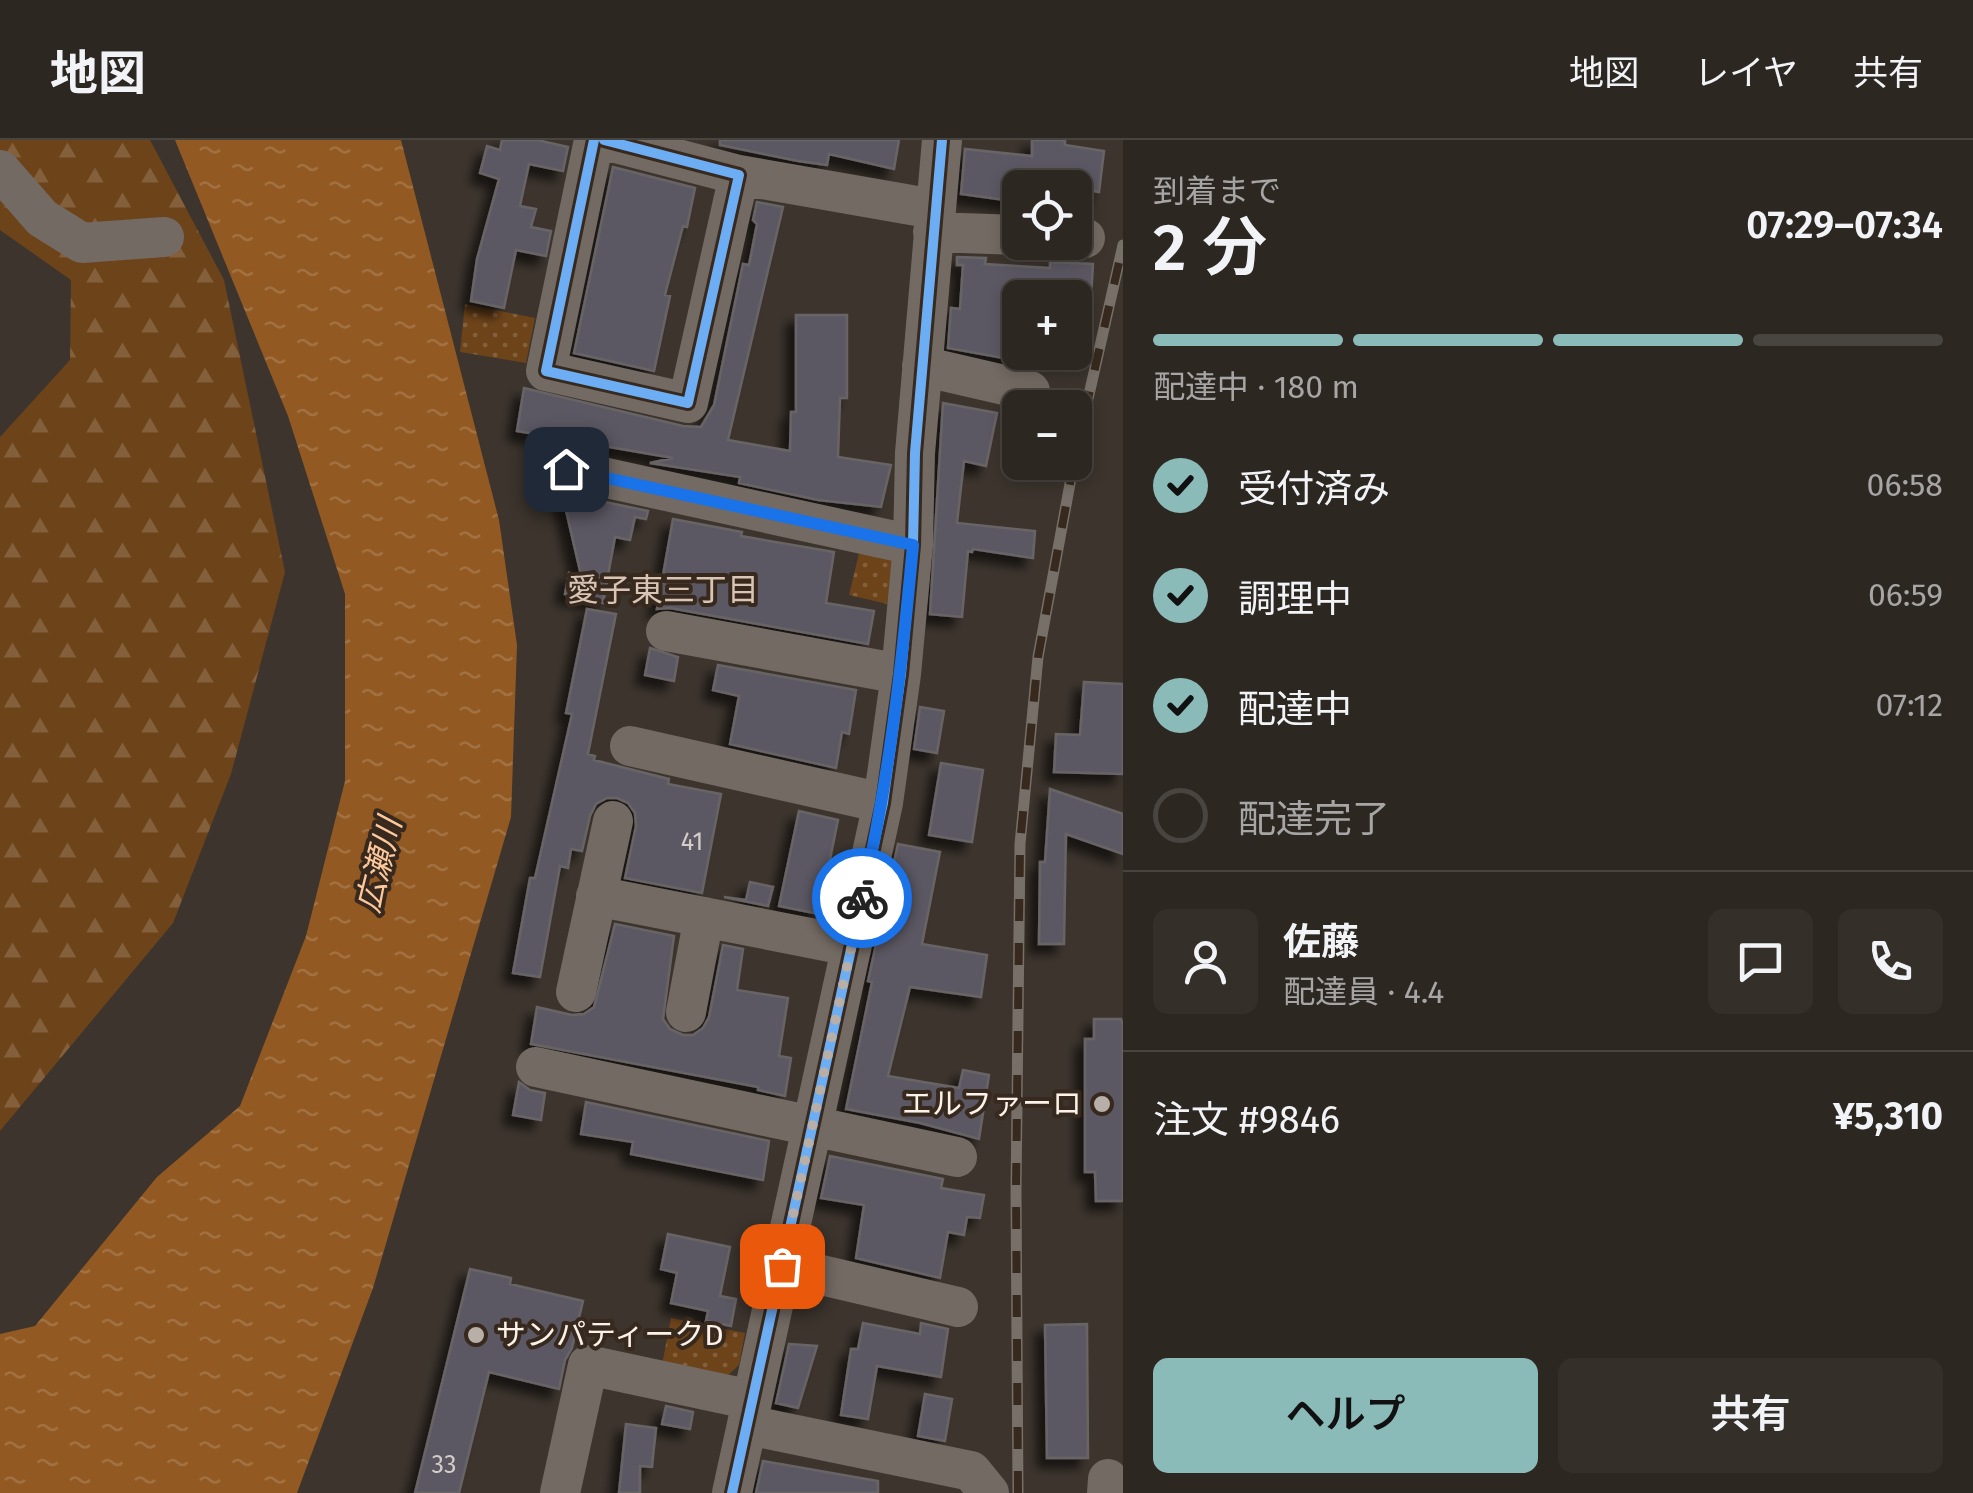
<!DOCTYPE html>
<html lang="ja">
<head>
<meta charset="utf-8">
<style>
  :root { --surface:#2d2722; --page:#352f2a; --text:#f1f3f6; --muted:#a7a5a5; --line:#484440; --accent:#8bbbb9 }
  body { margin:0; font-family:"Fira Sans","Noto Sans JP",sans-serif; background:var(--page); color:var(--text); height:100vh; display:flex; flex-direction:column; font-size:38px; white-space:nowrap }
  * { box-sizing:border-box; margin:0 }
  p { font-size:32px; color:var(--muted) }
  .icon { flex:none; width:55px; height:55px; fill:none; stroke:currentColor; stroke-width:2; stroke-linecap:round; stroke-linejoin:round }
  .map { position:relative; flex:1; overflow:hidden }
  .side { display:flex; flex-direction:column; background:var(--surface); width:850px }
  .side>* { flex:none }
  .buttons { position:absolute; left:1002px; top:30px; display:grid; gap:20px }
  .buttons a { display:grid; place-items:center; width:90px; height:90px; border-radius:15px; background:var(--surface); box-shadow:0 5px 15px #0003,0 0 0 2px var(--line); font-size:50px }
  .pin { position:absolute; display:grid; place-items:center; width:85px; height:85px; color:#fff; margin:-42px; border-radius:20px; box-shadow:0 5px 15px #0006 }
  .courier { position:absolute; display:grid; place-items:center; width:100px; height:100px; margin:-50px; border:8px solid #1a73e8; border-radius:50%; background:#fff; color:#222; box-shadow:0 2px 12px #0007 }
  .head em { font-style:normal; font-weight:600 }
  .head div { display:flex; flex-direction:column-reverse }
  .head { display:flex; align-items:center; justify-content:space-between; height:170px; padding:0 30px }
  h1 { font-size:65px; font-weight:600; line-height:75px }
  .bar { display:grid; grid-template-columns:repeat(4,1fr); gap:15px 10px; align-content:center; height:120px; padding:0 30px }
  .bar i { height:12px; border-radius:8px; background:var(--line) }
  .bar .on { background:var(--accent) }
  .bar p { grid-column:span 4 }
  .line { display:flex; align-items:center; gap:25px; padding:0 30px; border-top:2px solid var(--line) }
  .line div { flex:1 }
  .round { display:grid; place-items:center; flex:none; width:105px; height:105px; border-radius:15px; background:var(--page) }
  ol { padding:0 30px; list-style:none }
  li { display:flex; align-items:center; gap:30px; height:110px }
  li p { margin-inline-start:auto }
  li .icon { padding:10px; border-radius:50%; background:var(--accent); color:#111; stroke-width:4 }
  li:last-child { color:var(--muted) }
  li i { width:55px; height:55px; border:5px solid var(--line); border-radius:50% }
  .primary-button { display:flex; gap:20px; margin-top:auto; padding:20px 30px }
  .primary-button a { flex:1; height:115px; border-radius:15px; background:var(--accent); color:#111; font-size:40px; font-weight:600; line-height:115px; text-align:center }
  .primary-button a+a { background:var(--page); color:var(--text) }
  header { display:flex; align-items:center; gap:60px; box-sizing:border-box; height:140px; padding:0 50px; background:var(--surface); border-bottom:2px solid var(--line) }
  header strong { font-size:48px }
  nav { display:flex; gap:55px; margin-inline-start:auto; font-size:35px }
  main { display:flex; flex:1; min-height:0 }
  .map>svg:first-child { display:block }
  .grass { fill:url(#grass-dots) }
  .forest { fill:url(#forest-firs) }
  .water { fill:url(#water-ripples) }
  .building { fill:#5c5963; stroke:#686465; stroke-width:2.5; filter:url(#shadow) }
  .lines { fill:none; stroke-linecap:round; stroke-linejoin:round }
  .minor { stroke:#736a63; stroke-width:40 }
  .rail-casing { stroke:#777068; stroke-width:11 }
  .rail { stroke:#37291d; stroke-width:8; stroke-dasharray:22; stroke-linecap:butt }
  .cycleway-casing { stroke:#37291d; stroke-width:16 }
  .cycleway { stroke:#6dadf4; stroke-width:10 }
  .done { stroke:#b8b0a8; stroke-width:10; stroke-dasharray:0 18 }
  .route { stroke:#1a73e8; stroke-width:12 }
  .poi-dot { fill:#b8b0a8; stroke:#37291d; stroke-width:4 }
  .labels { text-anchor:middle; stroke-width:8; stroke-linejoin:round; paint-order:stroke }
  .number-label { font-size:25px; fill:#d3ccc8 }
  .poi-label { font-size:30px; fill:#fbf2ea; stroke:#37291d; text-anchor:end }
  .neighbourhood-label { font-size:32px; fill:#d8c5b6; stroke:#37291d }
  .water-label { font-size:32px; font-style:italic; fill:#fec89d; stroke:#37291d }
</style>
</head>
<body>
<header>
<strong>地図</strong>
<nav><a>地図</a><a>レイヤ</a><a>共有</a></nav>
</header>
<main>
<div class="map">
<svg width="1123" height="1353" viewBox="0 0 1123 1353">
  <defs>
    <pattern id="grass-dots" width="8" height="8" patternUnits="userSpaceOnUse" patternTransform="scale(2.5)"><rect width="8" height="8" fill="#6d431a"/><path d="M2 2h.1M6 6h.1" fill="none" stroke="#835f3b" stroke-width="1.8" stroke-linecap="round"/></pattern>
    <pattern id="forest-firs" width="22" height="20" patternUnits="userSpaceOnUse" patternTransform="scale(2.5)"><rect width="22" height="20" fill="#6d431a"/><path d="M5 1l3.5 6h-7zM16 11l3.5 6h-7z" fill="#835f3b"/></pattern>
    <pattern id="water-ripples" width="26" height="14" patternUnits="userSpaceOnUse" patternTransform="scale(2.5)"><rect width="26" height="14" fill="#925922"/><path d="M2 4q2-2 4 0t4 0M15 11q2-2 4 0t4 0" fill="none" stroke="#a27142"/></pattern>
    <filter id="shadow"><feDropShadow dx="-9" dy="9" stdDeviation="5" flood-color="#0009"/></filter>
  </defs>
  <rect width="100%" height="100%" fill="#3c342d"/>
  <path class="grass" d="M465,164L535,178L526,223L460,212Z
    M861,405L895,411L892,465L849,455Z
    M671,1178L745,1193L739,1225L725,1238L662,1225Z"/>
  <path class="forest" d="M0,0H150L224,140L285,432L231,634L173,783L0,991V297L70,220L71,140L0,90Z"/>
  <path class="water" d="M175,0H401L499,380L517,505L511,677L373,1148L297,1353H0V1194L35,1186L157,1037L240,966L306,796L345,641V454L288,276Z"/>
  <path class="building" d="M502,0H537L568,7L563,31L529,24L520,66L536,69L531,87L551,91L546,116L516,110L504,168L471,161L477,119L499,39L480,33L487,6L500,10Z
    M720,0H899L894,29L829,14L827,25L798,21L720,5Z
    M1032,0H1065V5L1104,11L1099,52L1075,48H1020V62L961,54L965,9L1032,16Z
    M613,27L695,48L687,87L683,86L665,155L670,156L654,231L574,213Z
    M757,62L783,67L728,300L790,311L791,272H796V175H847V258H840L838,317L891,325L881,367L818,360L739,343L740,337L650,323L673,318L517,291L524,248L683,286L701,287L714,265L743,124L749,125L757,84L753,80Z
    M957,117L986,118L985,124L1050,128V122L1093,124L1091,158H1020V221L948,208L951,168L960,169L963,125H957Z
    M943,263L997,273L986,326L964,321L957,383L1035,391L1033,418L973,409L972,412L968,411L962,477L930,474Z
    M562,353L648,371L646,379L635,377L630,400L615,397L603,463L565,454L569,433L581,435Z
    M673,379L742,392L741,396L834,412L826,463L874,471L868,504L670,468L657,469Z
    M587,469L616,474L588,614L595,616L594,620L669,639L668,644L721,654L702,753L625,738L636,686L635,673L628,663L617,658H607L596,664L590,676L582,711L571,709L568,728L560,726L540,837L513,833L530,738H535L572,574L566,573Z
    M650,508L678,517L674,541L645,535Z
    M718,525L856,550L849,594L842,592L836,628L730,604L739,556L713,550Z
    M1084,542L1123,544V634L1054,632L1056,594L1080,595Z
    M920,567L944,571L937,613L914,609Z
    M941,623L983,630L972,702L929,695Z
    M1050,649L1123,674V714L1066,694L1064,804H1039L1040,722H1045Z
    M799,671L838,680L819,774L779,766Z
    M898,704L940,712L922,804L987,815L981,857L910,847L888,936L959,948L963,930L989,935L979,999L920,983L846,969L872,842L868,841Z
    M750,742L773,747L768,766L724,757L746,760Z
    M615,784L674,796L663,879L670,889L683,895H693L703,888L709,877L723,805L743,809L737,850L788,858L779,916L791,918L785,956L758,950V947L531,904L537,867L572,875L584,874L594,867Z
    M1094,879H1121L1123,885V1061H1096L1095,1032H1085V899H1094Z
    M519,942L530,950L545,953L541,980L513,975Z
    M586,962L769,1001L763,1040L631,1014L633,1002L581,994Z
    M830,1016L943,1039L941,1048L984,1055L980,1078L967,1077L964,1095L948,1092L940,1138L856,1118L864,1065L821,1058Z
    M668,1094L730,1107L720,1156L736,1159L731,1186L706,1181L708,1171L671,1163L677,1133L661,1129Z
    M470,1129L511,1138L510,1144L583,1161L572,1208L565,1220L559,1249L489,1232L459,1353H415Z
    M863,1183L920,1194L921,1183L948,1189L941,1237L877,1226L868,1279L841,1275L851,1209H858Z
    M1087,1184L1088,1318H1047L1045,1185Z
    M789,1204L817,1206L798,1268L776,1263Z
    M925,1254L952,1259L945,1301L918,1296Z
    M666,1266L693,1272L690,1289L662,1284Z
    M626,1284L656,1288L652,1327L640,1326V1353H619Z
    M763,1321L878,1341V1353H756Z"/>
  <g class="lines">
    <path class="minor" d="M594,0L546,231L688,263L739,35L604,0
      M0,30L42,78L82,103L164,97
      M739,35L934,69
      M933,92L1020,95
      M1075,97L1085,98
      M922,226L1030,251
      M566,329L913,405
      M666,491L901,534
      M630,606L883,663
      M596,756L851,806
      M576,852L613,681
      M686,872L704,777
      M536,927L957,1017
      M783,1126L958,1167
      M748,1285L971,1331L989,1353
      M560,1353L588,1225L752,1260
      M732,1353L883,663L901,534L913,405L915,313L942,0
      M1107,1353L1108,1339"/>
    <defs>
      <path id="rail" d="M1075,316L1123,105
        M1018,1353L1016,1051L1020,704L1038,517L1074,322"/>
    </defs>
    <use href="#rail" class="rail-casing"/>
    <use href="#rail" class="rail"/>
    <defs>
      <path id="cycleway" d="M594,0L546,231L688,263L739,35L604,0
        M732,1353L883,663L901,534L913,405L915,313L942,0"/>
    </defs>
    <use href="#cycleway" class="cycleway-casing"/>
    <use href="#cycleway" class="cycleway"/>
  </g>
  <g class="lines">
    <path class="done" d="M782,1126L862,758"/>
    <path class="route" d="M566,329L913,405C902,524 889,641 862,758"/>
  </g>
  <g class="poi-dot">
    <circle cx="1102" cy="964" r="10"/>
    <circle cx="476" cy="1195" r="10"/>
  </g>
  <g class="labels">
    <g class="number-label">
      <text x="692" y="710">41</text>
      <text x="444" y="1333">33</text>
    </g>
    <g class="poi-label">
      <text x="1082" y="974">エルファーロ</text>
      <text x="496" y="1205" text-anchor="start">サンパティークD</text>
    </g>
    <g class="neighbourhood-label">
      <text x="663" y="461">愛子東三丁目</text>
    </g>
    <g class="water-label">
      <text transform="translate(379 725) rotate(-76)" y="11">広瀬川</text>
    </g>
  </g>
</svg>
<div class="buttons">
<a><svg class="icon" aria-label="locate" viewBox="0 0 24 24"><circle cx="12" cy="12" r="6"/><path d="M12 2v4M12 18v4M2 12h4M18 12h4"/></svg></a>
<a>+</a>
<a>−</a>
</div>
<div class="pin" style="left:782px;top:1126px;background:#ea580c"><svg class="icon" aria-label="bag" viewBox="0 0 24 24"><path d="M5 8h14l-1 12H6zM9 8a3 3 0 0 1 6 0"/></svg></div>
<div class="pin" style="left:566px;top:329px;background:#1f2937"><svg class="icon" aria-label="home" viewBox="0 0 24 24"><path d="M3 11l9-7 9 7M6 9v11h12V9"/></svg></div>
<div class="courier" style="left:862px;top:758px"><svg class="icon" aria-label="bike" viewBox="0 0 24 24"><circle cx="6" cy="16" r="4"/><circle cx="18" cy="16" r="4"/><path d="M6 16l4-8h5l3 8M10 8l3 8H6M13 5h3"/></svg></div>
</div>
<section class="side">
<div class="head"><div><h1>2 分</h1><p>到着まで</p></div><em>07:29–07:34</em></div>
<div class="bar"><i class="on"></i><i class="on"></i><i class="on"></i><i></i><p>配達中 · 180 m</p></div>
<ol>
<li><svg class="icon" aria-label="check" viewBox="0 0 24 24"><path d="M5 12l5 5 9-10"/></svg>受付済み<p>06:58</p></li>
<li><svg class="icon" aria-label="check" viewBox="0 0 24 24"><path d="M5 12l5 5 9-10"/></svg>調理中<p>06:59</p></li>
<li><svg class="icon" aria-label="check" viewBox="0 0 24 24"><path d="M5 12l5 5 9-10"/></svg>配達中<p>07:12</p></li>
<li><i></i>配達完了</li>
</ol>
<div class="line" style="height:180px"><a class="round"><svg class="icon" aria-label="person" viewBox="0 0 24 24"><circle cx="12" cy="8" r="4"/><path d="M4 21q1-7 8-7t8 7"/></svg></a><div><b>佐藤</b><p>配達員 · 4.4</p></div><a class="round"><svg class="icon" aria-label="chat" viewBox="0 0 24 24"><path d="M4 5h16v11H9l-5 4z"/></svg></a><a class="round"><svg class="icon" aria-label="phone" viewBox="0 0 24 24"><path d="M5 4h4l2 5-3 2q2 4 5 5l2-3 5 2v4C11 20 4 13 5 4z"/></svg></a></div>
<div class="line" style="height:130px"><div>注文 #9846</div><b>¥5,310</b></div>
<div class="primary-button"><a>ヘルプ</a><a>共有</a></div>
</section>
</main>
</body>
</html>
